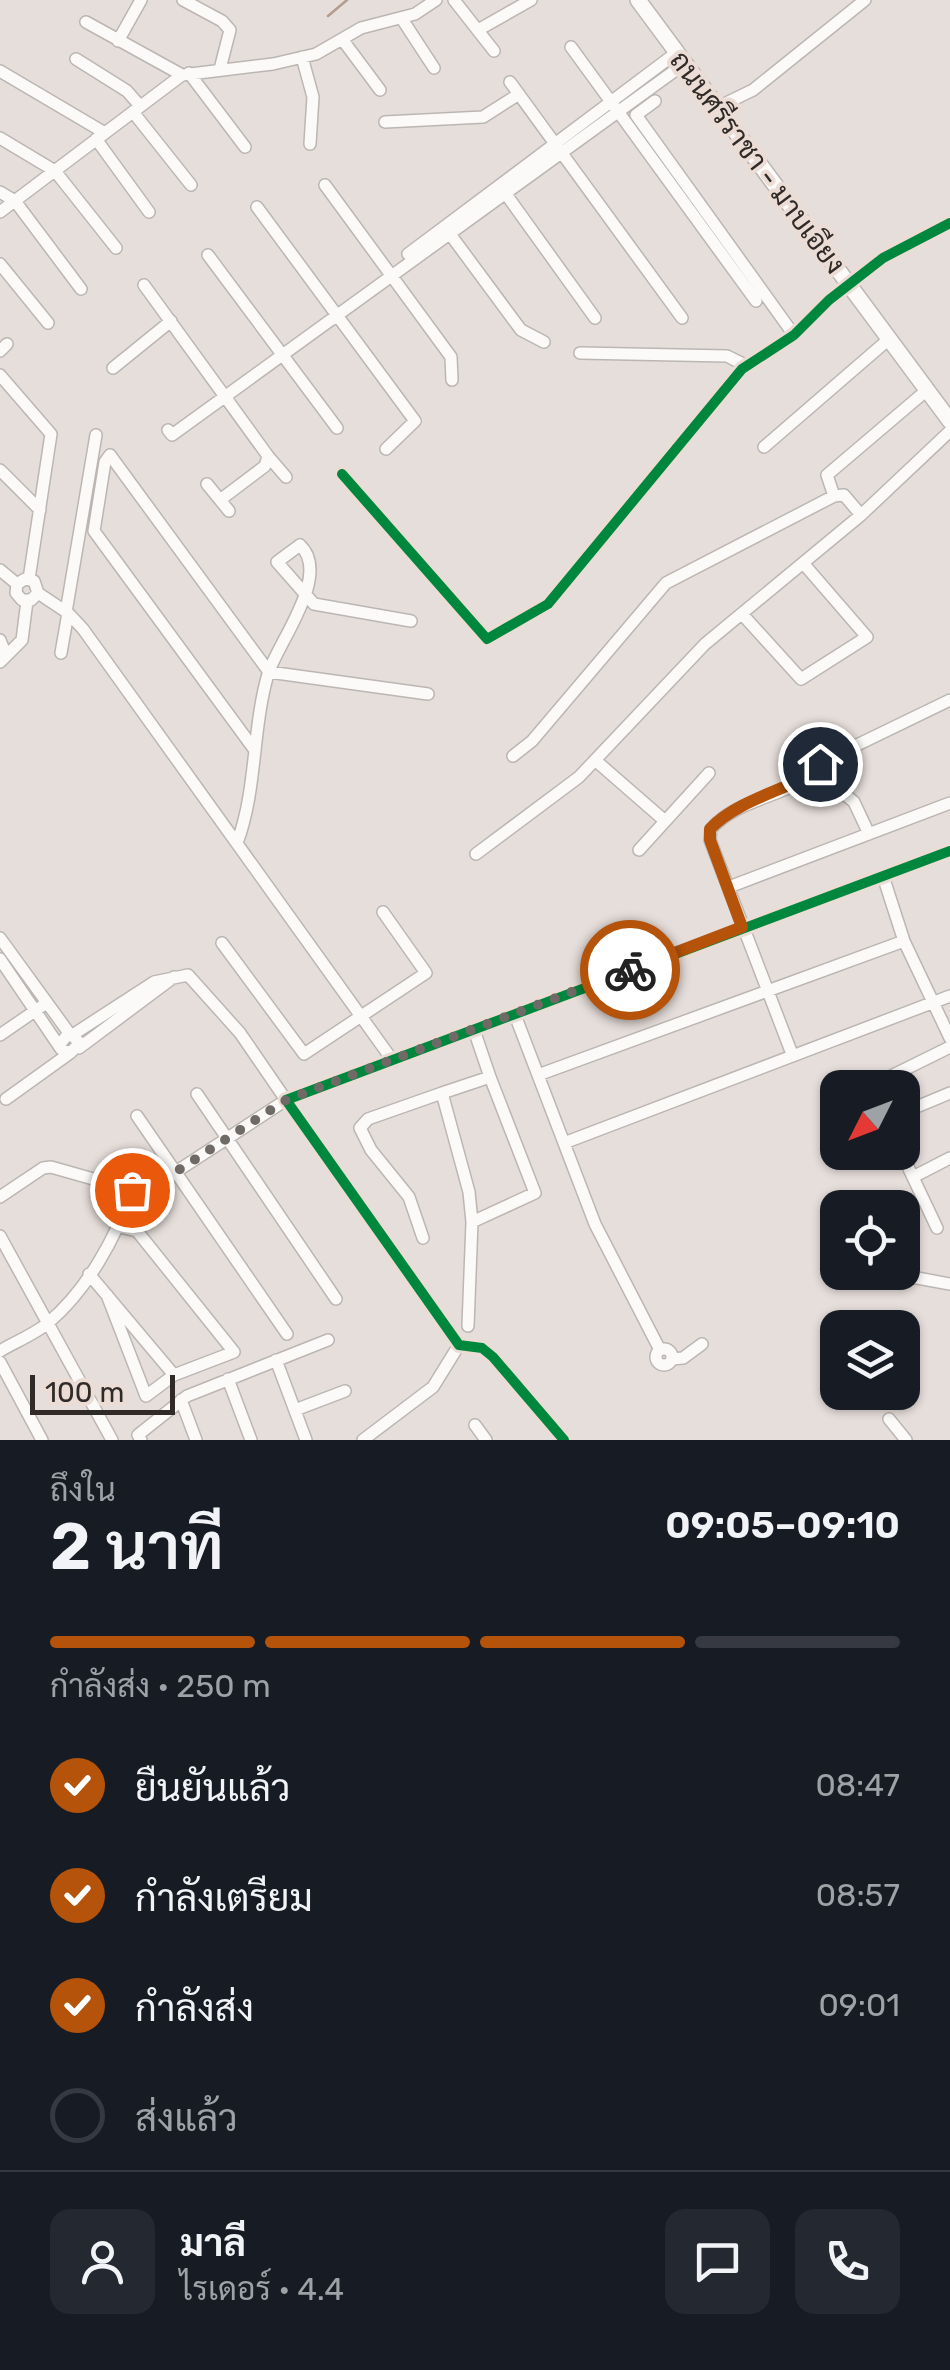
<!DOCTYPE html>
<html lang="th">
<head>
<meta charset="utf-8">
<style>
  :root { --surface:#171b24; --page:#242831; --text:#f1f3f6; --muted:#9ea1a6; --line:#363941; --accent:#b45309 }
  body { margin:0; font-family:Rubik,Sarabun,sans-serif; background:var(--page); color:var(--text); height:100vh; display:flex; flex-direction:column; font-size:38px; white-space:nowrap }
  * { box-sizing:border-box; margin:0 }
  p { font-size:32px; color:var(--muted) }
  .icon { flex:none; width:55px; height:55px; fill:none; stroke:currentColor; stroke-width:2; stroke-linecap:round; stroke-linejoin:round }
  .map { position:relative; height:1440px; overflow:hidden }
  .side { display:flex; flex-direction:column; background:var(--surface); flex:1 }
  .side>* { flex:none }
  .needle { width:65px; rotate:228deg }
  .controls { position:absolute; left:820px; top:1070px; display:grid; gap:20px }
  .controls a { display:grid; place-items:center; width:100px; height:100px; border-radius:20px; background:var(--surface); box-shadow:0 2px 8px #0004; font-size:50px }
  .scale { position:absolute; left:30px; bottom:25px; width:145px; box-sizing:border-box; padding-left:10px; border:5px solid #302b28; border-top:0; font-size:28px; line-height:35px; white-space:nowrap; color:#302b28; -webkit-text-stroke:8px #ebddd5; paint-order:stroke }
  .pin { position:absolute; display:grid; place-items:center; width:85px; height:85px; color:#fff; margin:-42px; border:5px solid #fff; border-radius:50%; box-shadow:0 2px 10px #0007 }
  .courier { position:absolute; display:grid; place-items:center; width:100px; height:100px; margin:-50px; border:8px solid #b45309; border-radius:50%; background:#fff; color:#222; box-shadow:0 2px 12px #0007 }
  .head em { font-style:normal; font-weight:600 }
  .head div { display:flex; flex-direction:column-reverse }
  .head { display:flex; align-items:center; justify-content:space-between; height:170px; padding:0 50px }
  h1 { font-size:65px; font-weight:600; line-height:75px }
  .bar { display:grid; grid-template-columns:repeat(4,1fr); gap:15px 10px; align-content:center; height:120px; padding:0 50px }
  .bar i { height:12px; border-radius:8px; background:var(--line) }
  .bar .on { background:var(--accent) }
  .bar p { grid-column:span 4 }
  .line { display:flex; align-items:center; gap:25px; padding:0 50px; border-top:2px solid var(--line) }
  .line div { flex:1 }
  .round { display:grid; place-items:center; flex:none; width:105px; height:105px; border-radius:20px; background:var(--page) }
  ol { padding:0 50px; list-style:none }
  li { display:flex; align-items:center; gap:30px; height:110px }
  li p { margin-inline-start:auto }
  li .icon { padding:10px; border-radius:50%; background:var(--accent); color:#fff; stroke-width:4 }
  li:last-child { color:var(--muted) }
  li i { width:55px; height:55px; border:5px solid var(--line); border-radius:50% }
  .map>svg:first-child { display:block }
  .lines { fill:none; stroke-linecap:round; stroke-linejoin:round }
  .stream { stroke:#b39c8d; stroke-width:2.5 }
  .minor-casing { stroke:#bcb6b3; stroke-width:14 }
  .secondary-casing { stroke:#bcb6b3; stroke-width:18 }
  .minor { stroke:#fbfaf9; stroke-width:11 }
  .secondary { stroke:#fbfaf9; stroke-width:15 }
  .cycleway-casing { stroke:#ebddd5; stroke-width:16 }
  .cycleway { stroke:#00873e; stroke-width:10 }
  .done { stroke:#706a66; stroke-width:10; stroke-dasharray:0 18 }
  .route { stroke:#b45309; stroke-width:12 }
  .labels { text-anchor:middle; stroke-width:8; stroke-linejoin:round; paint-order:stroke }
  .street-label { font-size:28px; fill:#302b28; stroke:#ebddd5 }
</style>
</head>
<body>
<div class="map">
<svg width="950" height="1440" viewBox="0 0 950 1440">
  <rect width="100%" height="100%" fill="#e6deda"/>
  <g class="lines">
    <path class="stream" d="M328,16L347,0"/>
    <defs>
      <path id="minor" d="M183,0L222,21L230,30L220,69
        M454,0L494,51
        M402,19L434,68
        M86,22L182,75
        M478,30L531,0
        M342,39L380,90
        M118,41L141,0
        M571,47L756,301
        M302,57L313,97L310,144
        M76,59L127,91L140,106
        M0,71L105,133
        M189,73L245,147
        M510,82L682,318
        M655,101L636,115L794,335
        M718,107L753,90L865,0
        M133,112L191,185
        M385,122L483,117L519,94
        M0,138L55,171L116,248
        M96,139L149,212
        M325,185L451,357L452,380
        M503,190L595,318
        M0,192L15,201L81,289
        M257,207L415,421L386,449
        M0,212L182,75L273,64L316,54L361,28L415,14L436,0
        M447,230L521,330L544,342
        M408,254L676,53
        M208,255L337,428
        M0,264L48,323
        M144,285L268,456L265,466L220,500
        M0,351L7,344
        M580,353L727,356L747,366
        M113,368L171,321
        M0,375L51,434L29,579
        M168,430L172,435L684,64
        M764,447L889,339
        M268,456L286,477
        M0,470L40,510
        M342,474L487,639L548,604L742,369L794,335L829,300L883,258L950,223
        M207,484L229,511
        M834,496L827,475L927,390
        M0,570L17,584
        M38,593L31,600H22L16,593L17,584L25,579L34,581L38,593L68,613L83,629L393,1061
        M66,612L96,435
        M742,614L801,679L867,637L803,563
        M0,640L6,655
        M61,653L68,613
        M0,662L22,640L27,601
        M254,749L94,531L105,462L110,455L269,672L428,694
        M513,756L532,741L666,583L834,496L844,495L861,515
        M595,760L665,821
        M818,772L854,802L869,834
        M237,843C257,790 252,729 268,674C278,642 332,575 300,545L277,562L314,604L411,621
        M639,850L709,773
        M476,854L579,777L705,644L861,515L950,431
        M883,876L904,941L950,1038
        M729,887L950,803
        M0,938L69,1033
        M222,943L304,1054L426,973L383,912
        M0,959L61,1049L70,1053L80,1043L69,1033L60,1044
        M515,1015L595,1224L660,1350
        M0,1035L42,1006
        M79,1048L174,977
        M792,1054L710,840L711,829C733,803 773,798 803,781C814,774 817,767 826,760L950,700
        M538,1075L904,941
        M867,1088L950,1047
        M197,1094L336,1299
        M6,1099L70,1053
        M902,1113L950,1093
        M137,1116L287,1334
        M564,1143L950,996
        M901,1152L937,1228
        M913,1177L950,1158
        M0,1197L43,1168L51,1167L132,1190H148L286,1100L240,1033L188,975L154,982L74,1034
        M472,1222L535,1193L490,1077
        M120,1227L137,1231L234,1352L174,1375
        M129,1229L141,1192
        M0,1236L112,1440
        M423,1238L409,1197L371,1150L360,1128L368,1119L442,1093
        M902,1268L912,1277L950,1284
        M89,1274L174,1375L146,1396L107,1295
        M468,1326L472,1222L469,1192L442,1093L490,1077L474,1030
        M656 1357a8 8 0 1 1 16 0a8 8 0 1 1-16 0Z
        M0,1351C15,1342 35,1334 48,1323C87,1290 116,1238 132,1190
        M672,1359L683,1358L702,1344
        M276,1360L306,1440
        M0,1362L42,1440
        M228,1379L251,1440
        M181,1400L196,1440
        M295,1410L345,1391
        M889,1419L906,1440
        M475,1425L486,1440
        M141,1440L138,1435L187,1396L328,1340
        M363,1440L433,1387L459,1345
        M564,1440L493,1357L482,1348L459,1345L286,1100L950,851"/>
      <path id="secondary" d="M638,0L950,421"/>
    </defs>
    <use href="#minor" class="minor-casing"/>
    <use href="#secondary" class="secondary-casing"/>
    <use href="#minor" class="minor"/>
    <use href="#secondary" class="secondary"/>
    <defs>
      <path id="cycleway" d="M342,474L487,639L548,604L742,369L794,335L829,300L883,258L950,223
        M564,1440L493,1357L482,1348L459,1345L286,1100L950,851"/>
    </defs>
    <use href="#cycleway" class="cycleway-casing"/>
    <use href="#cycleway" class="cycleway"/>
  </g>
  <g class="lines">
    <path class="done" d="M132,1190H148L286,1100L630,970"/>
    <path class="route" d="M630,970L742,927L710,840V829C735,802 785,789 818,772L820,764"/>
  </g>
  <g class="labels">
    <g class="street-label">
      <text transform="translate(758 162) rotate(53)" y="10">ถนนศรีราชา - มาบเอียง</text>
    </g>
  </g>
</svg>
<div class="controls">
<a><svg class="needle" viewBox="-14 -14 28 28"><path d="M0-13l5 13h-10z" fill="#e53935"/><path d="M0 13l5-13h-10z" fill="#9ea1a6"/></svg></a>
<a><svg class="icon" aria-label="locate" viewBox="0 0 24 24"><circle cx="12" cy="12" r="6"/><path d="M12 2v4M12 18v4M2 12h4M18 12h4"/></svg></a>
<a><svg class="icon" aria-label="layers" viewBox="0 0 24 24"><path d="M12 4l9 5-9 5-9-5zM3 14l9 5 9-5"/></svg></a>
</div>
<div class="scale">100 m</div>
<div class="pin" style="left:132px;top:1190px;background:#ea580c"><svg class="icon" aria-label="bag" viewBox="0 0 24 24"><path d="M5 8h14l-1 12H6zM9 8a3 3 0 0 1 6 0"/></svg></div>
<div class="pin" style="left:820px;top:764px;background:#1f2937"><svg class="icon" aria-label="home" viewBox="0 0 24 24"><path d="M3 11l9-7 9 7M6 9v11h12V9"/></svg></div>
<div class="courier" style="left:630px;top:970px"><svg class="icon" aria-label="bike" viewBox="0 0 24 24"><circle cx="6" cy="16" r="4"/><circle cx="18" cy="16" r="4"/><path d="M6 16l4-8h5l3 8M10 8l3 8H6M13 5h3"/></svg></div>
</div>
<section class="side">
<div class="head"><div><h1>2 นาที</h1><p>ถึงใน</p></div><em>09:05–09:10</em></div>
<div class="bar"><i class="on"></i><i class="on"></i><i class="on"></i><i></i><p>กำลังส่ง · 250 m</p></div>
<ol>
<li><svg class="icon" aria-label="check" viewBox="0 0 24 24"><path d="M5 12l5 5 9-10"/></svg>ยืนยันแล้ว<p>08:47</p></li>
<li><svg class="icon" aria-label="check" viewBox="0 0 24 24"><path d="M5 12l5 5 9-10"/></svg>กำลังเตรียม<p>08:57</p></li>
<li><svg class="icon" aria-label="check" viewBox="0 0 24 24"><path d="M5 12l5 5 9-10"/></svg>กำลังส่ง<p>09:01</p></li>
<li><i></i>ส่งแล้ว</li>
</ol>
<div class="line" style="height:180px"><a class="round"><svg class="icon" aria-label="person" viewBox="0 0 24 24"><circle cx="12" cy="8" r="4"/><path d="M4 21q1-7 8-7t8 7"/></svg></a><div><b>มาลี</b><p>ไรเดอร์ · 4.4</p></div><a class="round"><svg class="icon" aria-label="chat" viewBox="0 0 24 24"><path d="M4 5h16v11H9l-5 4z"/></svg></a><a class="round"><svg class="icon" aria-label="phone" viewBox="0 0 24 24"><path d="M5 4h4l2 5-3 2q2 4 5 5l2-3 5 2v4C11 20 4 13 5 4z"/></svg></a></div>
</section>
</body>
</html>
